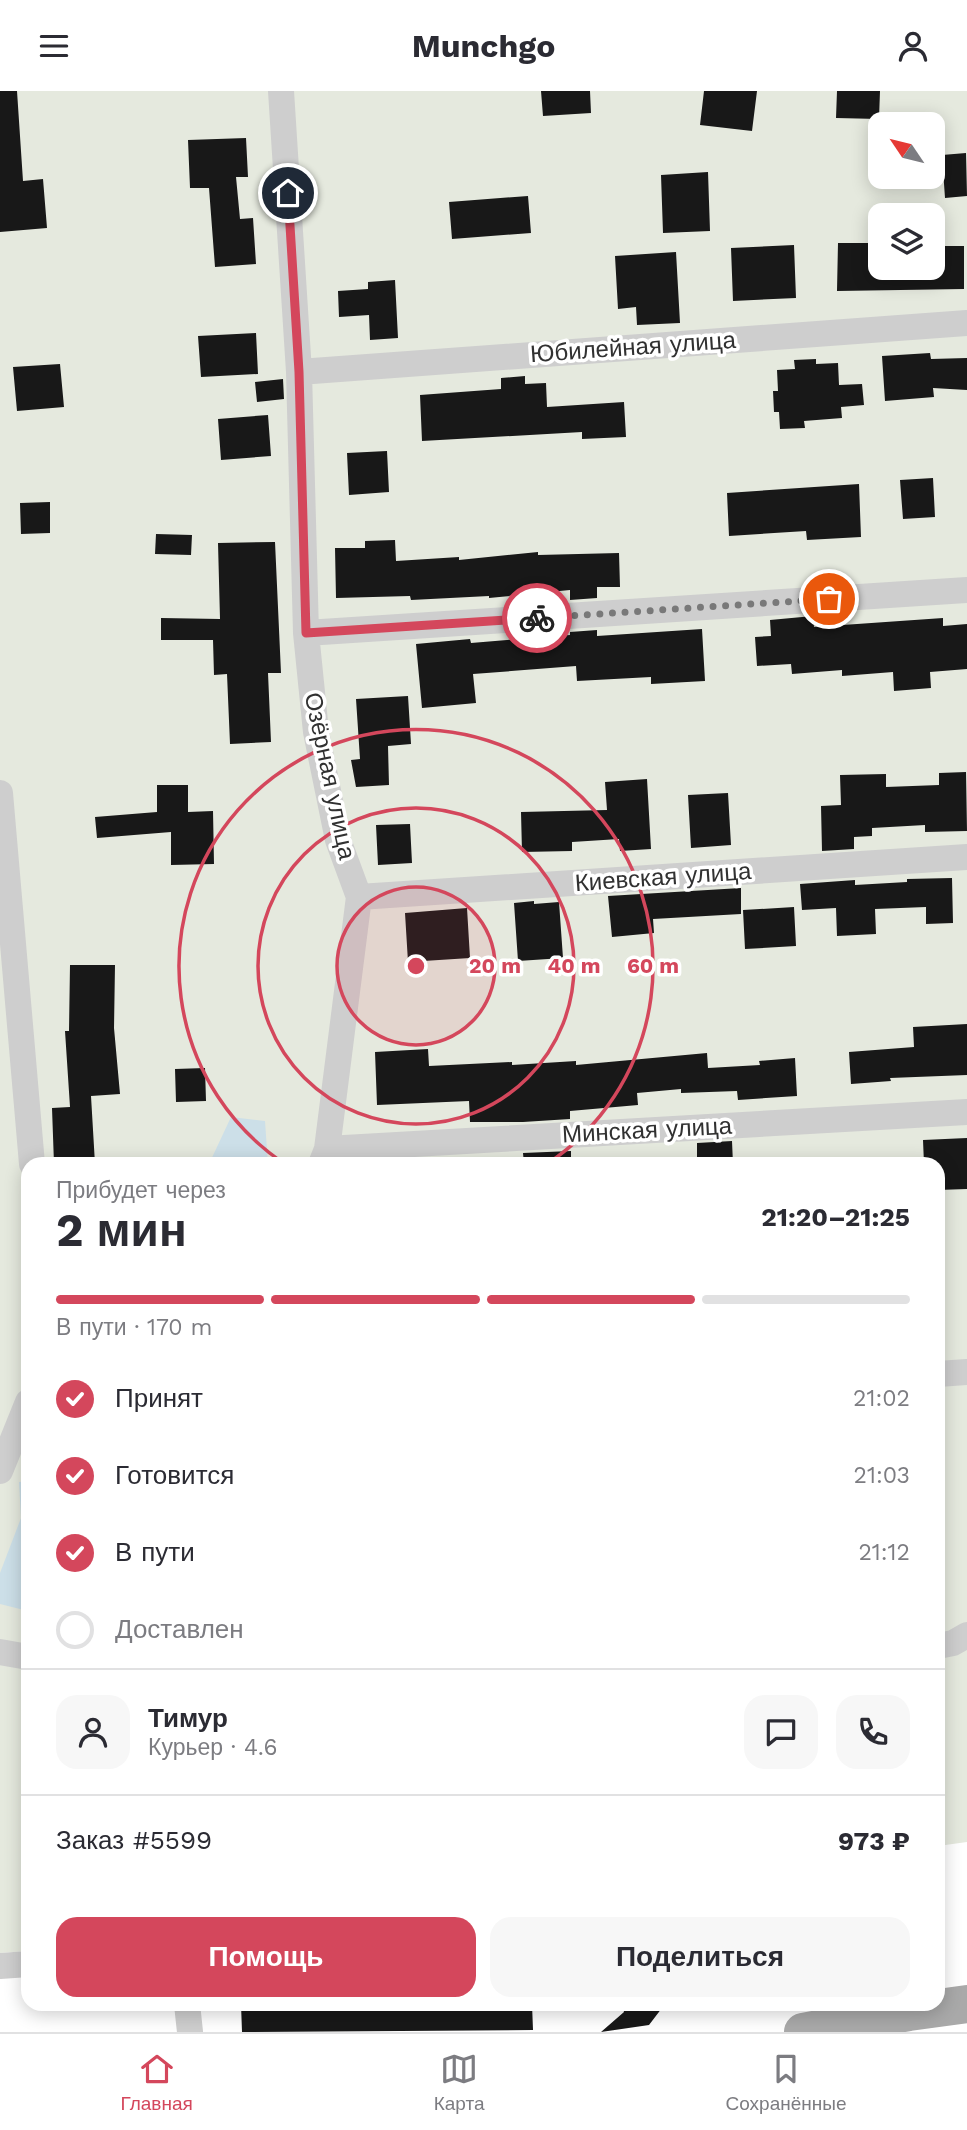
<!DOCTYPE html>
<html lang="ru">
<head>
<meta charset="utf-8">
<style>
  :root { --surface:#fff; --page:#f7f7f7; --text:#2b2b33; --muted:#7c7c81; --line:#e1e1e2; --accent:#d4475c }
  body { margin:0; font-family:"Work Sans",sans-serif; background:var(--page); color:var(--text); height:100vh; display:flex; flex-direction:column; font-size:26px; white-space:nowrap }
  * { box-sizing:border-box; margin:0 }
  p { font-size:23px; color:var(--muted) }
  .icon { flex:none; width:38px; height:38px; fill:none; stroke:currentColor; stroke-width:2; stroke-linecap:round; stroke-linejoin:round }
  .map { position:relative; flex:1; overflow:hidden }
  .details { position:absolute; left:21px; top:1066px; width:924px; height:854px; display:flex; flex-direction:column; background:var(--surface); border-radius:21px; box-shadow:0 4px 18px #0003 }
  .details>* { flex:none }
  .needle { width:46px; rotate:305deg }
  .buttons { position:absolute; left:868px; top:21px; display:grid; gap:14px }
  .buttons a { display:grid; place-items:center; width:77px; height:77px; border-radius:14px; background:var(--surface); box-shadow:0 4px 18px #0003; font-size:35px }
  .pin { position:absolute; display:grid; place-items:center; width:60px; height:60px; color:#fff; margin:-30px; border:4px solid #fff; border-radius:50%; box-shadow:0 2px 7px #0007 }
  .courier { position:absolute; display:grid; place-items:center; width:70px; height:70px; margin:-35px; border:5px solid #d4475c; border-radius:50%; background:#fff; color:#222; box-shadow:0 2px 9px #0007 }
  .head em { font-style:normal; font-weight:700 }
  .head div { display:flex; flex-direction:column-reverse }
  .head { display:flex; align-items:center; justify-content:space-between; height:119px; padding:0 35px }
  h1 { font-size:46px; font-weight:700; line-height:52px }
  .bar { display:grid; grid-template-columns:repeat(4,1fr); gap:10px 7px; align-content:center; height:84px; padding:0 35px }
  .bar i { height:9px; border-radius:5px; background:var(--line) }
  .bar .selected { background:var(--accent) }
  .bar p { grid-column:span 4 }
  .line { display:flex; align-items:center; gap:18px; padding:0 35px; border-top:2px solid var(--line) }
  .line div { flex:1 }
  .round { display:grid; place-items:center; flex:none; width:74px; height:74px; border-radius:21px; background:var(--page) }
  ol { padding:0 35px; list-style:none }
  li { display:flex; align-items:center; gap:21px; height:77px }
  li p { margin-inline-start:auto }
  li .icon { padding:7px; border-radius:50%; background:var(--accent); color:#fff; stroke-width:4 }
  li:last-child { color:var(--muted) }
  li i { width:38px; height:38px; border:4px solid var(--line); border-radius:50% }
  .primary-button { display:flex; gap:14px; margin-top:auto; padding:14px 35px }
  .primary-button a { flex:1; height:80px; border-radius:21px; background:var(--accent); color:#fff; font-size:28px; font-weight:700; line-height:80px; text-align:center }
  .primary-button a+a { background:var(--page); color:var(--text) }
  header { display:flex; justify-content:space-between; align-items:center; height:91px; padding:0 35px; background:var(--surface); font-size:32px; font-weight:700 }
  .menu { display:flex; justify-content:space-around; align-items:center; height:98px; border-top:2px solid var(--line); background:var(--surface); font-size:19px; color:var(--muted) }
  .menu a { display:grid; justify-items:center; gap:4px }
  .menu .selected { color:var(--accent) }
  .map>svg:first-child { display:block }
  .green { fill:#e5e9de; fill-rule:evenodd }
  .water { fill:#ccdfe8 }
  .building { fill:#181818 }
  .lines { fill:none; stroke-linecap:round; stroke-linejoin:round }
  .street { stroke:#cecece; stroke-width:26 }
  .primary { stroke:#a9a9a9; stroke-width:38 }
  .done { stroke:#797979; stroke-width:7; stroke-dasharray:0 12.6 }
  .route { stroke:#d4475c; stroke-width:9 }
  .ring { fill:none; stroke:#d4475c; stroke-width:3.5 }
  .labels { text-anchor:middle; stroke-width:7; stroke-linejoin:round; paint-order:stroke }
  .street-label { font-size:24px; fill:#313131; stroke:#fff }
  .centre { fill:#d4475c; stroke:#fff; stroke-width:3.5 }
  .ring-label { font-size:21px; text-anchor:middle; font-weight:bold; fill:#d4475c; stroke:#fff; stroke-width:7; stroke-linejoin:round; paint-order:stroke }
</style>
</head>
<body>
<header><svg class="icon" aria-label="menu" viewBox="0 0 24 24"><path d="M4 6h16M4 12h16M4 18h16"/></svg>Munchgo<svg class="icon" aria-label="person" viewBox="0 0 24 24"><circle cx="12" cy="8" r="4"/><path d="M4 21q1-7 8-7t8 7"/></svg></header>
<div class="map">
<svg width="967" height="1941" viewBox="0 0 967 1941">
  <rect width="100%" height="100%" fill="#fff"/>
  <path class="green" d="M0,0H967V1751L938,1755V1073H28V1860L0,1862ZM880,33H933V86H880ZM880,124H933V177H880Z"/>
  <path class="water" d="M231,1026L265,1030L268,1073H209Z
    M28,1390V1520L0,1513V1482L21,1427L19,1391Z"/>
  <path class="building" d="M0,0H17L23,90L43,88L47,137L0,141Z
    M541,0H590L591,22L543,25Z
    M704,0H757L752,40L700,34Z
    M837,0H880L879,28L836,27Z
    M246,47L248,86H236L240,128L253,127L256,173L215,176L209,97H190L188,49Z
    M966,62L967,105L945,107L942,64Z
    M708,81L710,140L663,142L661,84Z
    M528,105L531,142L452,148L449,111Z
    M838,152H880V177H933V155H964V198L837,200Z
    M794,154L796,207L733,210L731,157Z
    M676,161L680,232L637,234L636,216L618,218L615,165Z
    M395,189L398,247L370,249L369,224L339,226L338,200L368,198V191Z
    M256,242L258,283L201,286L198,245Z
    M930,262L931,268L967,267V299L933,297L934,306L885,310L882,265Z
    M816,268V273L838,272L839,294L862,293L864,314L841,316L842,327L804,330L805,337L780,338L779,321H774L773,300H778L777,279L795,278L794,269Z
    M60,273L64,316L17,320L13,276Z
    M525,285V293L546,292L547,316L624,311L626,346L582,348V341L422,350L420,304L501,298V287Z
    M283,288L284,308L257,311L255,291Z
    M268,324L271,365L221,369L218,328Z
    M387,360L389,401L349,404L347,362Z
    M933,387L935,426L903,428L900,389Z
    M859,393L861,446L807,449L806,440L729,445L727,402Z
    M50,411V442L21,443L20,412Z
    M156,443L192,444L191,464L155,463Z
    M395,449L396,470L459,466V469L538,461V464L619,462L620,496H597V507L570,509V499L489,507V505L411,509L410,505L336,507L335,457H365V450Z
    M275,451L281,582H268L271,651L230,653L227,583L214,584L213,549H161V527L220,528L218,452Z
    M813,525L814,536L943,527V535L967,533V578L930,581L931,597L894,600L893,581L842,585V579L792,583L791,573L757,575L755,546L771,545L770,529Z
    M702,538L705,590L651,593V586L577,590L576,575L473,583L476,612L422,617L416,553L470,548L471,552L570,544V541L597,539V545Z
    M408,605L411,653L388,655L389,694L356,696L351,669L360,668L356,608Z
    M966,681L967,740L925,741V734L872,737V745L854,746V758L822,760L821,715L841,714L840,684L886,683V696L939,694V682Z
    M647,688L651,758L620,760L619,748L572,751V760L522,761L521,721L607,719L605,691Z
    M157,694H188V721L213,720L214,773L171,774V741L97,747L95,726L157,721Z
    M728,702L731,754L691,757L688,704Z
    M410,733L412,772L378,774L376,734Z
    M952,787L953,832L926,833V816L875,818L876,843L837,845L836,817L802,819L800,793L855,789V794L907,791V788Z
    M741,797V823L653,828L654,842L612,846L608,805Z
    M534,810V813L559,811L563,867L518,870L514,812Z
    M794,816L796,855L745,858L743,819Z
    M467,817L470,867L408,871L405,822Z
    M70,874H115L114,937L120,1003L91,1005L95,1073H54L52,1017L70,1016L65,940H69Z
    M967,933V984L890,987L891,990L851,993L849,961L914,956L913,936Z
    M428,958L429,975L512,971V974L576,970V974L707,962L708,977L760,974L759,970L795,967L797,1005L738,1009L737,1000L681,1002V998L637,1002L638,1014L570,1020V1028L523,1031H470L469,1010L377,1014L375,961Z
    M205,977L206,1010L176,1011L175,978Z
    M967,1047V1098L938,1099V1073H924L923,1049Z
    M732,1050L733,1073H697V1052Z
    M571,1060V1073H524L523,1062Z
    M241,1913H532L533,1939L242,1941Z
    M622,1913H665L649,1934L601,1941L624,1921Z"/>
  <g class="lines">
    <path class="street" d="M281,0L299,281L306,542L316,641L338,749L359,806L327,1058L321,1073
      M299,281L967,232
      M306,542L967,499
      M0,702L32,1073
      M359,806L967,766
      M327,1058L967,1021
      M938,1283L967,1281
      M0,1380L28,1311
      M938,1555L953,1552L967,1544
      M0,1561L28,1566
      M0,1875L28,1873
      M187,1913L190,1941"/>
    <path class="primary" d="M803,1941L909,1921L967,1913"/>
  </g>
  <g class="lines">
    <path class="done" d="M537,527L829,508"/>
    <path class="route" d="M288,102L299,281L306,542L537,527"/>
  </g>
  <circle cx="416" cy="875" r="79" fill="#d4475c" fill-opacity=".12"/>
  <g class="ring">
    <circle cx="416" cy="875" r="79"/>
    <circle cx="416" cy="875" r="158"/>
    <path d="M285 1073A237 237 0 1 1 547 1073"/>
  </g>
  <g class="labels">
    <g class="street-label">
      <text transform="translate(633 256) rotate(-4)" y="8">Юбилейная улица</text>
      <text transform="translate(330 685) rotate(78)" y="8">Озёрная улица</text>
      <text transform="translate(663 786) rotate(-4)" y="8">Киевская улица</text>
      <text transform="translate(647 1039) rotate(-3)" y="8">Минская улица</text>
    </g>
  </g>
  <circle cx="416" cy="875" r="10" class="centre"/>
  <g class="ring-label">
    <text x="495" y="882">20 m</text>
    <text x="574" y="882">40 m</text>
    <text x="653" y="882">60 m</text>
  </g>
</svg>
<div class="buttons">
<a><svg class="needle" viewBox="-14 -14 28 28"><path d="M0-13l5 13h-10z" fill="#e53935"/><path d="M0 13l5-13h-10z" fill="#7c7c81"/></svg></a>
<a><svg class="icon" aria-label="layers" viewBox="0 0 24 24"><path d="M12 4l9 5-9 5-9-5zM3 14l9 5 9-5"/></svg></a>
</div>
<div class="pin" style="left:829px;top:508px;background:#ea580c"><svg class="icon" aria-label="bag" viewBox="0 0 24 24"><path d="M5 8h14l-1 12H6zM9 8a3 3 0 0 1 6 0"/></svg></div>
<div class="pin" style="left:288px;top:102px;background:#1f2937"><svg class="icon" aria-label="home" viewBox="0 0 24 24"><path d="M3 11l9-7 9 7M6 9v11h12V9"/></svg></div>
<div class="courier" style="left:537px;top:527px"><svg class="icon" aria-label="bike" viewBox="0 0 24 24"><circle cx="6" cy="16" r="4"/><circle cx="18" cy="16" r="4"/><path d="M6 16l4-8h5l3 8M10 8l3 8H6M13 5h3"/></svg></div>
<section class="details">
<div class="head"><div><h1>2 мин</h1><p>Прибудет через</p></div><em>21:20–21:25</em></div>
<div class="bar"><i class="selected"></i><i class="selected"></i><i class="selected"></i><i></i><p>В пути · 170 m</p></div>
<ol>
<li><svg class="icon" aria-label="check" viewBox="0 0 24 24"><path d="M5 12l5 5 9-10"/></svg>Принят<p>21:02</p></li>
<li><svg class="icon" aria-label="check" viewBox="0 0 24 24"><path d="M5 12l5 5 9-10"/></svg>Готовится<p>21:03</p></li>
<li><svg class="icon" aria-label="check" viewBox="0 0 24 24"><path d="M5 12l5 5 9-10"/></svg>В пути<p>21:12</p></li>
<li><i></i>Доставлен</li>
</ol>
<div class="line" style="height:126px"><a class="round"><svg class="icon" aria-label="person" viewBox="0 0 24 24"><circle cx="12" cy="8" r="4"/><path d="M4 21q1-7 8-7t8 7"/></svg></a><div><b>Тимур</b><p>Курьер · 4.6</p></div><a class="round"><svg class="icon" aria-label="chat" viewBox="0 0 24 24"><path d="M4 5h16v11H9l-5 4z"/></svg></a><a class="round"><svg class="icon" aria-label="phone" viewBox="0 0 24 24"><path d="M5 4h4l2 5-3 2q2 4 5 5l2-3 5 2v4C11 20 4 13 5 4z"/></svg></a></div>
<div class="line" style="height:91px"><div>Заказ #5599</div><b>973 ₽</b></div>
<div class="primary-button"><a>Помощь</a><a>Поделиться</a></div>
</section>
</div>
<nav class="menu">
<a class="selected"><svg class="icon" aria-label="home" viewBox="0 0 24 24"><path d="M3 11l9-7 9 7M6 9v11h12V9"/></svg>Главная</a>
<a><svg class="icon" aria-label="map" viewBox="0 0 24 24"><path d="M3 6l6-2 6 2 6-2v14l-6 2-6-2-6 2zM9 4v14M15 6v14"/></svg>Карта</a>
<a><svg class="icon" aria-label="saved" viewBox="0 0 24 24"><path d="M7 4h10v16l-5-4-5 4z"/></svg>Сохранённые</a>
</nav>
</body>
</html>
